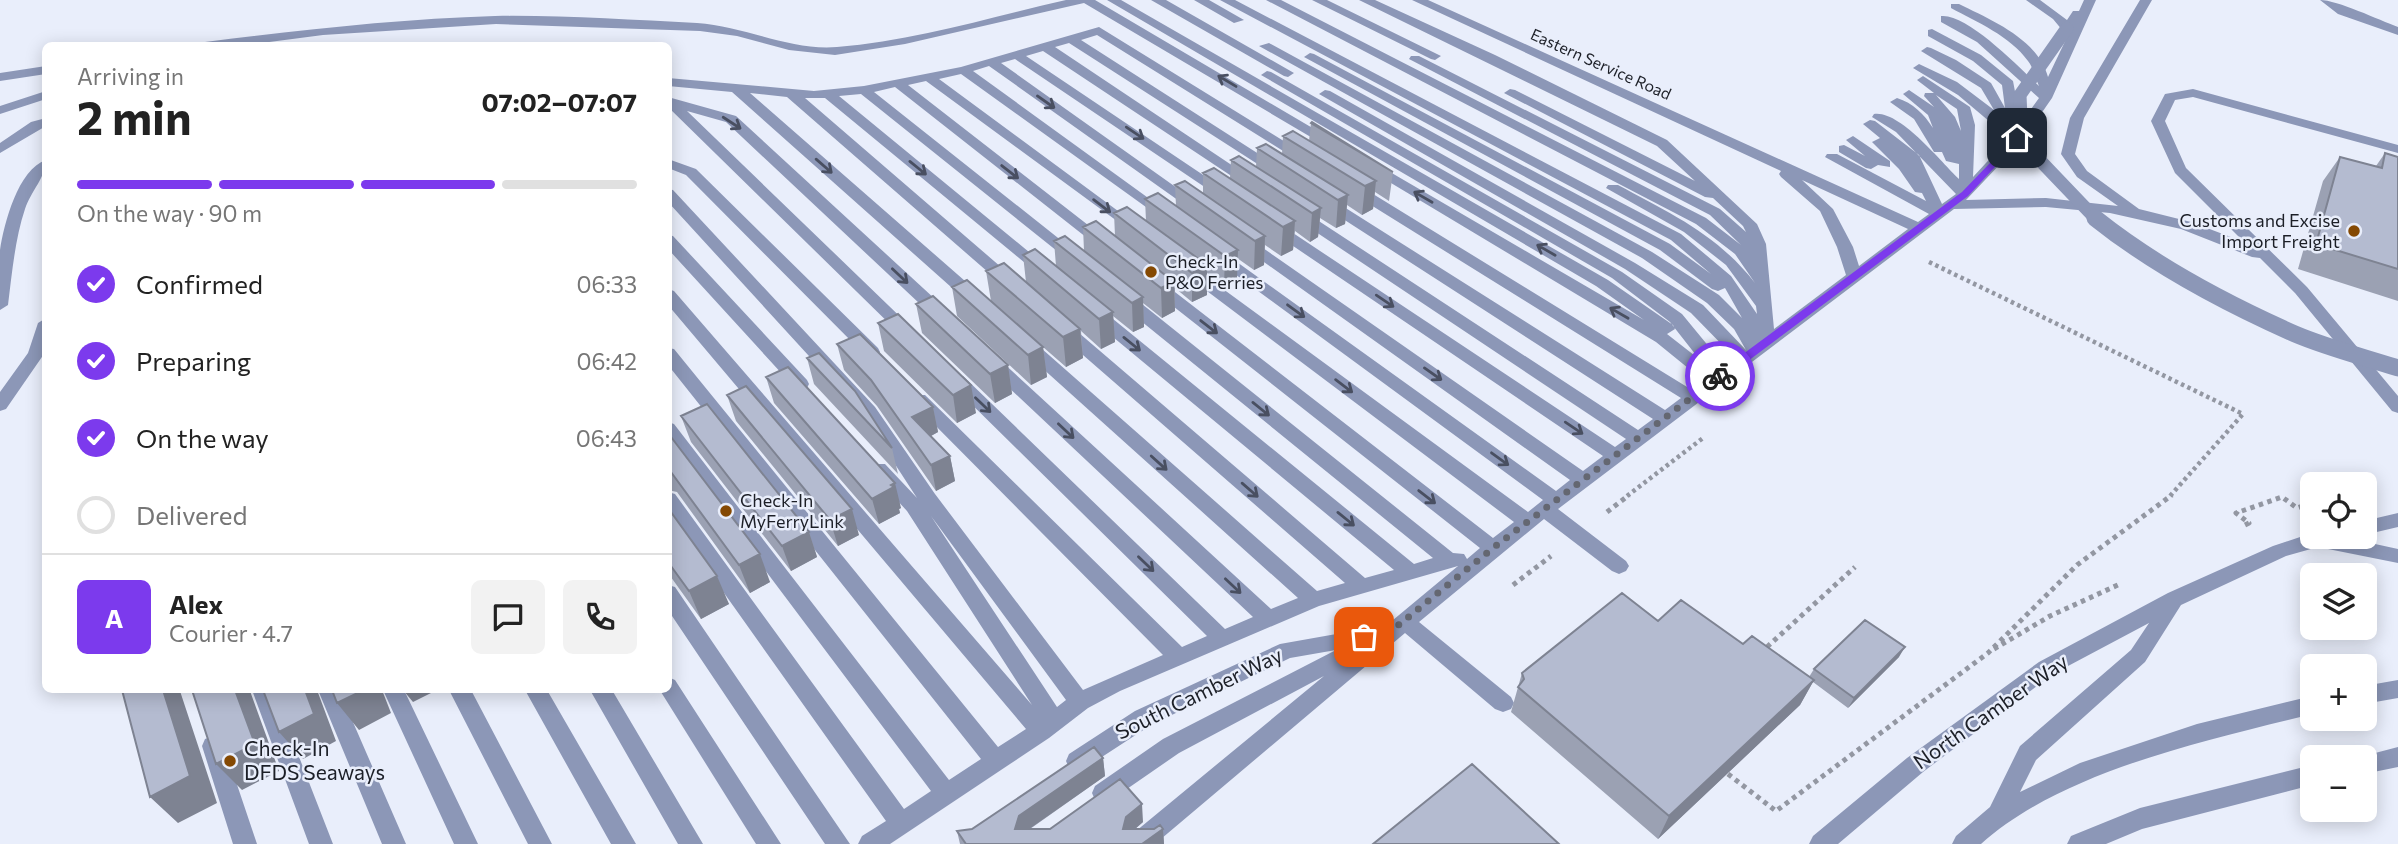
<!DOCTYPE html>
<html lang="en">
<head>
<meta charset="utf-8">
<style>
  :root { --surface:#fff; --page:#f2f2f2; --text:#222; --muted:#767676; --line:#e0e0e0; --accent:#7c3aed }
  body { margin:0; font-family:Commissioner,sans-serif; background:var(--page); color:var(--text); height:100vh; display:flex; flex-direction:column; font-size:26px; white-space:nowrap }
  * { box-sizing:border-box; margin:0 }
  p { font-size:23px; color:var(--muted) }
  .icon { flex:none; width:38px; height:38px; fill:none; stroke:currentColor; stroke-width:2; stroke-linecap:round; stroke-linejoin:round }
  .map { position:relative; flex:1; overflow:hidden }
  .details { position:absolute; left:42px; top:42px; width:630px; height:651px; display:flex; flex-direction:column; background:var(--surface); border-radius:10px; box-shadow:0 4px 18px #0003 }
  .details>* { flex:none }
  .buttons { position:absolute; left:2300px; top:472px; display:grid; gap:14px }
  .buttons a { display:grid; place-items:center; width:77px; height:77px; border-radius:10px; background:var(--surface); box-shadow:0 4px 18px #0003; font-size:35px }
  .pin { position:absolute; display:grid; place-items:center; width:60px; height:60px; color:#fff; margin:-30px; border-radius:14px; box-shadow:0 4px 10px #0006 }
  .courier { position:absolute; display:grid; place-items:center; width:70px; height:70px; margin:-35px; border:5px solid #7c3aed; border-radius:50%; background:#fff; color:#222; box-shadow:0 2px 9px #0007 }
  .head em { font-style:normal; font-weight:700 }
  .head div { display:flex; flex-direction:column-reverse }
  .head { display:flex; align-items:center; justify-content:space-between; height:119px; padding:0 35px }
  h1 { font-size:46px; font-weight:700; line-height:52px }
  .bar { display:grid; grid-template-columns:repeat(4,1fr); gap:10px 7px; align-content:center; height:84px; padding:0 35px }
  .bar i { height:9px; border-radius:5px; background:var(--line) }
  .bar .active { background:var(--accent) }
  .bar p { grid-column:span 4 }
  .line { display:flex; align-items:center; gap:18px; padding:0 35px; border-top:2px solid var(--line) }
  .line div { flex:1 }
  .round { display:grid; place-items:center; flex:none; width:74px; height:74px; border-radius:10px; background:var(--page) }
  ol { padding:0 35px; list-style:none }
  li { display:flex; align-items:center; gap:21px; height:77px }
  li p { margin-inline-start:auto }
  li .icon { padding:7px; border-radius:50%; background:var(--accent); color:#fff; stroke-width:4 }
  li:last-child { color:var(--muted) }
  li i { width:38px; height:38px; border:4px solid var(--line); border-radius:50% }
  .map>svg:first-child { display:block }
  .lines { fill:none; stroke-linecap:round; stroke-linejoin:round }
  .path-far1 { stroke:#9397a2; stroke-width:4.5; stroke-dasharray:3.5 3.5; stroke-linecap:butt }
  .path { stroke:#9397a2; stroke-width:5; stroke-dasharray:4.5 4.5; stroke-linecap:butt }
  .lane { fill:#8c97b7; fill-rule:evenodd }
  .lane-bridge-far1 { stroke:#8c97b7; stroke-width:13 }
  .lane-bridge { stroke:#8c97b7; stroke-width:17 }
  .wall { fill:#9ba1b3 }
  .shaded-wall { fill:#7e8392 }
  .building { fill:#b4bbd0; stroke:#7e8392; stroke-width:2 }
  .oneway { stroke:#494f61 }
  .route { fill:#7c3aed }
  .done { stroke:#646771; stroke-width:7; stroke-dasharray:0 12.6 }
  .poi-dot { fill:#854903; stroke:#e9eefb; stroke-width:2.5 }
  .labels { text-anchor:middle; stroke-width:5; stroke-linejoin:round; paint-order:stroke }
  .far-street-label { font-size:16px; fill:#1c1f27; stroke:#e9eefb }
  .poi-label { font-size:18px; fill:#1c1f27; stroke:#e9eefb; text-anchor:start }
  .near-street-label { font-size:21px; fill:#1c1f27; stroke:#e9eefb }
  .near-poi-label { font-size:21px; fill:#1c1f27; stroke:#e9eefb; text-anchor:start }
</style>
</head>
<body>
<div class="map">
<svg width="2398" height="844" viewBox="0 0 2398 844">
  <rect width="100%" height="100%" fill="#e9eefb"/>
  <g class="lines">
    <path class="path-far1" d="M1929,262L2243,414L2170,496
      M1627,496L1703,438"/>
    <path class="path" d="M1607,512L1629,495
      M2245,525L2249,523L2236,513L2282,497L2297,508L2312,503
      M1513,585L1551,556
      M1767,647L1855,567
      M1994,649L2050,616L2120,584
      M1728,774L1776,811L1988,653L2077,565L2172,495"/>
    <path class="lane" d="M1066,0H1095L1338,143L1336,146H1326L1084,3L905,44L835,55L789,50L737,36L700,31L496,24L323,35L238,46H199L205,42C301,30 398,19 495,16C562,15 630,20 697,23C744,26 790,51 837,47C914,41 991,17 1066,0Z
      M1107,0H1121L1608,280L1673,325L1675,329L1667,334L1699,359L1670,322L1612,278L1261,75L1267,71L1271,72L1622,272L1682,314L1710,348L1720,369L1735,358L1691,313L1625,269L1319,94L1325,90L1330,91L1635,263L1703,305L1746,350L1734,329L1707,303L1642,258L1259,46L1269,43L1652,252L1719,295L1742,318L1725,288L1718,291L1712,289L1660,250L1304,57L1310,53L1314,54L1670,244L1711,274L1671,240L1220,0H1235L1681,234L1731,276L1757,314L1756,306L1726,265L1684,232L1606,188L1608,185H1618C1670,213 1718,235 1755,283L1735,254L1696,224L1266,0H1281L1706,218L1741,245L1710,215L1409,59L1411,56H1419L1720,209L1746,232L1743,226L1713,198L1705,197L1504,93L1510,89L1515,90L1695,181L1657,146L1359,0H1375L1495,55L1667,140L1757,224L1766,244L1774,329L1846,275L1837,247L1820,211L1781,177L1779,174L1781,171L1412,0H1428L1918,222L1929,214L1825,157L1827,154H1837L1926,201L1922,193L1915,192L1899,169L1872,142L1880,138L1863,124L1870,120L1875,121L1919,155L1942,204L1956,194L1896,132L1872,117L1874,114C1900,110 1941,162 1959,179V164L1946,161L1942,152H1934L1914,119L1890,102L1897,98C1913,103 1924,114 1933,128L1928,115L1903,94L1909,90L1934,107L1924,96L1925,93H1934L1917,80L1923,76L1970,107L1975,125L1973,177L2010,137L2003,127H1996L1958,95L1913,68L1919,64L1957,82L1994,110L1981,88L1921,51L1927,47L1931,48L1956,60L1991,83L2005,108L2002,85L1973,61L1928,36V30L1932,29L1981,55L2013,81L2021,123L2039,98L1977,42L1941,22V16C1967,13 2020,68 2039,86C2035,78 2034,69 2028,61C2010,36 1977,22 1951,8V4H1959C1991,20 2038,39 2048,77L2070,31H2063L2053,19L2026,0H2040L2067,20L2073,11H2079L2084,0H2096L2052,98L2022,141L1966,200L2046,198L2118,206L2077,177L2061,154L2070,118L2140,0H2152L2084,118L2075,154L2087,171L2139,209L2191,222L2244,242L2175,173L2151,121L2165,94L2193,89L2398,145V153L2193,97L2175,100L2165,121L2186,168L2307,287L2398,396V413L2392,411L2295,293L2260,258L2252,257L2181,229L2110,213L2046,207L1954,209L1558,509L1626,561L1629,566L1626,571L1619,574L1612,571L1544,519L1419,622L1511,697L1514,703L1511,709L1503,712L1495,709L1405,633L1155,844H1126L1130,836L1324,676L1179,753L1111,800L1103,803L1095,800L1092,793L1095,786L1163,739L1336,650L1290,658L1151,725L1085,768L1077,771L1069,768L1066,761L1069,754L1135,711L1280,644L1387,625L1458,566L1319,606L1120,691L1088,708L1049,738L890,844H858L862,836L886,821L668,514V492L675,494L904,809L931,791L668,441V422L674,424L949,780L981,759L668,365V348L674,349L998,747L1026,729L668,305V289L674,291L1032,705L907,511L873,474L870,469L873,464H885L917,498L863,415L668,202V189L673,190L875,407L935,494L1083,690L1163,655L913,403L910,399L913,395H925L1182,647L1207,636L951,384L949,380L951,376H963L1225,629L1253,617L987,367L985,363L987,359H999L1271,609L1298,598L1021,349L1019,345L1021,341H1033L1317,591L1345,583L1060,335L1058,331L1060,327H1072L1365,578L1394,570L1090,318L1088,314L1090,310H1102L1414,564L1433,558L1120,304L1118,300L1120,296H1132L1453,553L1464,554L1467,559L1480,548L1150,288L1148,285L1150,282H1162L1493,538L1514,522L1183,273L1180,270L1183,267H1193L1528,512L1543,500L1213,258L1210,255L1213,252H1223L1556,491L1570,480L1240,245L1237,242L1240,239H1250L1583,471L1603,456L1271,231L1269,228L1271,225H1281L1615,447L1626,439L1295,218L1293,215L1295,212H1305L1638,430L1653,419L1323,206L1321,203L1323,200H1333L1665,410L1681,398L1350,192V186H1360L1692,390L1704,381L1656,342L1366,168L1373,164L1378,165L1644,320L1596,286ZM1936,95L1957,109L1961,131L1955,117ZM1802,180L1908,229L1859,266L1853,247L1833,209ZM931,516L1066,700L1057,707Z
      M1151,0H1166L1294,73L1288,77L1284,76Z
      M1194,0H1209L1244,20L1234,23Z
      M1312,0H1327L1441,56L1435,60L1431,59Z
      M2320,0C2337,0 2379,20 2398,27V35L2338,14Z
      M1099,27L1308,156L1306,159H1296L1097,35L1081,40L1282,169L1275,173L1270,172L1069,43L1055,47L1257,182L1250,186L1245,185L1043,51L1026,56L1227,191L1225,194H1215L1015,59L1001,63L1201,205L1194,209L1189,208L989,66L973,71L1169,213L1171,216L1164,220L961,74L939,79L1137,225L1139,228L1137,231L1132,232L926,81L908,85L1106,239L1109,242L1101,247L1096,245L895,87L874,92L1077,253L1080,256L1077,259H1067L861,94L839,96L1046,266L1049,269L1041,274L1036,272L825,98H805L1016,280L1018,283L1016,286H1004L787,97L750,93L981,295L983,299L975,304L969,303L732,92L668,86V78L814,91L864,86L961,67Z
      M46,66V74L0,81V73Z
      M46,91V99L0,114V106Z
      M668,97L736,116L948,311L950,315L948,319H936L726,122L687,111L917,333L909,338L903,337L668,107Z
      M46,118V126L0,153V143L31,122Z
      M1853,136L1890,161V167L1878,165L1871,169L1866,168L1839,152V146L1844,145L1865,156L1846,140Z
      M668,159L696,169L878,348L880,352L878,356H866L686,175L668,168Z
      M46,160C46,177 31,191 25,209C15,239 12,273 8,305L0,310C0,290 0,269 0,250C4,224 18,169 46,160Z
      M668,235L673,236L807,380L809,384L807,388H795L668,249Z
      M46,318L44,354L6,409L0,411V392L28,353L38,323Z
      M2398,513V527L2364,535V521Z
      M2312,533V537H2343L2398,549V563L2318,547L2286,556L2181,605L2145,662L2036,760L2020,792L2080,763L2197,724L2312,696V714C2207,740 2062,771 1981,844H1952L1956,836L1990,807L2020,746L2131,650L2149,623L2053,674L1923,772L1838,844H1809L1813,836L1907,758L2039,662L2168,593L2273,546Z
      M668,585L675,587L850,844H825L668,610Z
      M668,677L675,680L781,844H756L661,692L659,690H668Z
      M2398,680V698L2364,704V686Z
      M252,690H273L333,844H309Z
      M318,690H339L406,844H382Z
      M383,690H404L478,844H454Z
      M449,690H471L552,844H528Z
      M525,690H547L636,844H611Z
      M590,690H612L703,844H678Z
      M213,736L221,739L224,746L257,844H233L202,746L205,739Z
      M2398,747V767L2364,774V758H2356Z
      M2312,765V785L2142,829L2106,844H2067L2071,836L2140,808Z"/>
    <path class="lane-bridge-far1" d="M2067,28L2020,95L2021,118L2031,151L2097,220"/>
    <path class="lane-bridge" d="M2095,218C2155,266 2225,303 2295,334C2328,348 2364,357 2398,368"/>
  </g>
  <path class="wall" d="M1311,123L1393,172L1389,201L1375,192L1373,209L1362,215L1347,205L1345,224L1336,228L1320,218L1318,237L1310,242L1295,231L1293,250L1281,256L1265,245L1264,265L1254,270L1237,258V279L1224,286L1207,273V295L1192,302L1175,288V311L1162,318L1143,303L1144,327L1133,332L1113,316L1115,342L1101,349L1081,331L1083,358L1066,367L1043,347L1047,377L1031,385L957,316L952,287L991,301L986,271L1026,282L1023,255L1056,266L1054,241L1084,251L1083,227L1115,236L1114,213L1146,221L1145,199L1176,206L1175,185L1203,193V173L1230,178L1231,160L1256,167L1257,148L1282,154L1283,136L1309,141Z
    M2385,153L2398,157V301L2298,269L2323,181L2340,157L2376,166Z
    M916,304L1008,365L1012,394L995,403L922,333Z
    M878,323L976,413L957,423L884,351Z
    M837,344L933,407L938,432L931,436L950,456L955,481L936,491L877,406L844,370Z
    M807,358L892,448L898,474L814,384Z
    M766,377L901,508L899,509L900,513L879,524L774,403Z
    M727,395L859,535L838,546L736,421Z
    M681,416L809,532L817,557L791,571L691,442Z
    M668,433L770,582L750,593L677,492L668,490Z
    M668,508L729,604L701,619L668,573Z
    M1658,621L1743,644L1809,677L1814,669L1899,657L1848,708L1813,682L1800,705L1658,839L1511,712L1522,673Z
    M1103,758L1105,776L1030,829H1050L1143,822L1135,829H1163L1164,844H960L957,831L972,829Z"/>
  <path class="shaded-wall" d="M1376,181L1373,209L1362,215L1365,186Z
    M1348,195L1345,224L1336,228L1338,200Z
    M1321,208L1318,237L1310,242L1312,213Z
    M1295,221L1293,250L1281,256L1283,227Z
    M1265,236L1264,265L1254,270L1255,241Z
    M1238,250L1237,279L1224,286L1225,256Z
    M1207,265V295L1192,302V273Z
    M1174,282L1175,311L1162,318L1161,288Z
    M1143,297L1144,327L1133,332L1132,303Z
    M1113,312L1115,342L1101,349L1099,319Z
    M1080,329L1083,358L1066,367L1063,337Z
    M1043,347L1047,377L1031,385L1028,355Z
    M1008,365L1012,394L995,403L990,374Z
    M971,385L976,413L957,423L953,395Z
    M933,407L938,432L918,443L912,417Z
    M950,456L955,481L936,491L931,465Z
    M895,483L901,508L899,509L900,513L879,524L872,499Z
    M852,509L859,535L838,546L830,520Z
    M809,532L817,557L791,571L782,546Z
    M760,554L770,582L750,593L739,565Z
    M717,576L729,604L701,619L689,591Z
    M1905,647L1899,657L1848,708L1854,698Z
    M1814,680L1800,705L1658,839L1669,816Z
    M163,690H181L180,691L217,803L178,823L150,797Z
    M235,690H251L250,691L279,771L242,790L216,764Z
    M305,690H317L336,741L303,759L279,732Z
    M364,690H382L391,713L359,730L337,703Z
    M403,690H437L413,702Z
    M1103,758L1105,776L1022,834L1015,829L1019,816Z
    M1142,804L1143,822L1128,835L1123,829L1126,817Z
    M1163,829L1164,844H1142Z"/>
  <path class="building" d="M1312,122L1393,172L1311,123Z
    M1293,131L1376,181L1365,186L1283,136Z
    M1266,144L1348,195L1338,200L1257,148Z
    M2385,153L2398,157V269L2316,244L2340,157L2382,168Z
    M1239,156L1321,208L1312,213L1231,160Z
    M1214,168L1295,221L1283,227L1203,173Z
    M1185,181L1265,236L1255,241L1175,185Z
    M1158,193L1238,250L1225,256L1145,199Z
    M1127,207L1207,265L1192,273L1114,213Z
    M1096,221L1174,282L1161,288L1083,227Z
    M1065,236L1143,297L1132,303L1054,241Z
    M1035,249L1113,312L1099,319L1023,255Z
    M1004,263L1080,329L1063,337L986,271Z
    M967,280L1043,347L1028,355L952,287Z
    M933,296L1008,365L990,374L916,304Z
    M898,314L971,385L953,395L878,323Z
    M860,334L933,407L912,417L950,456L931,465L871,380L837,344Z
    M819,353L855,391L892,448L807,358Z
    M788,367L895,483L891,485L894,487L872,499L766,377Z
    M746,386L852,509L830,520L727,395Z
    M707,404L809,532L782,546L681,416Z
    M668,433L760,554L739,565L668,468Z
    M668,508L717,576L689,591L668,562Z
    M1622,593L1658,621L1681,600L1743,644L1752,636L1814,680L1669,816L1518,687L1524,679L1522,673Z
    M1865,620L1905,647L1854,698L1814,669Z
    M122,690H163L190,776L150,797Z
    M192,690H235L255,744L216,764Z
    M263,690H305L314,714L279,732Z
    M332,690H364L337,703Z
    M1094,747L1103,758L1019,816L1015,829H1050L1120,779L1142,804L1126,817L1123,829H1154L1160,825L1163,829L1142,844H966L957,831L972,829Z
    M1472,764L1559,844H1373Z"/>
  <defs><path id="oneway-shaft" d="M-6 0H5M1.5-3L5.5 0L1.5 3" fill="none" stroke-width="1.6" stroke-linecap="round" stroke-linejoin="round" transform="scale(1.75)"/></defs>
  <g class="oneway">
    <use href="#oneway-shaft" transform="translate(1227 81) rotate(-149)"/>
    <use href="#oneway-shaft" transform="translate(1046 102) rotate(35)"/>
    <use href="#oneway-shaft" transform="translate(732 123) rotate(33)"/>
    <use href="#oneway-shaft" transform="translate(1135 133) rotate(34)"/>
    <use href="#oneway-shaft" transform="translate(824 166) rotate(41)"/>
    <use href="#oneway-shaft" transform="translate(918 168) rotate(39)"/>
    <use href="#oneway-shaft" transform="translate(1010 172) rotate(38)"/>
    <use href="#oneway-shaft" transform="translate(1423 197) rotate(-150)"/>
    <use href="#oneway-shaft" transform="translate(1102 206) rotate(37)"/>
    <use href="#oneway-shaft" transform="translate(1546 250) rotate(-150)"/>
    <use href="#oneway-shaft" transform="translate(900 276) rotate(43)"/>
    <use href="#oneway-shaft" transform="translate(1385 301) rotate(34)"/>
    <use href="#oneway-shaft" transform="translate(1296 311) rotate(36)"/>
    <use href="#oneway-shaft" transform="translate(1619 313) rotate(-150)"/>
    <use href="#oneway-shaft" transform="translate(1209 327) rotate(38)"/>
    <use href="#oneway-shaft" transform="translate(1132 344) rotate(39)"/>
    <use href="#oneway-shaft" transform="translate(1433 374) rotate(35)"/>
    <use href="#oneway-shaft" transform="translate(1344 386) rotate(37)"/>
    <use href="#oneway-shaft" transform="translate(983 405) rotate(44)"/>
    <use href="#oneway-shaft" transform="translate(1261 409) rotate(39)"/>
    <use href="#oneway-shaft" transform="translate(1574 428) rotate(34)"/>
    <use href="#oneway-shaft" transform="translate(1066 431) rotate(43)"/>
    <use href="#oneway-shaft" transform="translate(1500 459) rotate(36)"/>
    <use href="#oneway-shaft" transform="translate(1159 463) rotate(42)"/>
    <use href="#oneway-shaft" transform="translate(1250 490) rotate(41)"/>
    <use href="#oneway-shaft" transform="translate(1427 497) rotate(38)"/>
    <use href="#oneway-shaft" transform="translate(1346 519) rotate(39)"/>
    <use href="#oneway-shaft" transform="translate(1146 564) rotate(44)"/>
    <use href="#oneway-shaft" transform="translate(1233 586) rotate(43)"/>
  </g>
  <path class="route" d="M2017,135L2021,138L2020,140L1968,196L1724,379H1716V374L1962,192Z"/>
  <g class="lines">
    <path class="done" d="M1364,637L1390,632L1493,548L1720,376"/>
  </g>
  <g class="poi-dot">
    <circle cx="2354" cy="231" r="7"/>
    <circle cx="1151" cy="272" r="7"/>
    <circle cx="726" cy="511" r="7"/>
    <circle cx="230" cy="761" r="7"/>
  </g>
  <g class="labels">
    <g class="far-street-label">
      <text transform="translate(1601 64) rotate(24)" y="6">Eastern Service Road</text>
    </g>
    <g class="poi-label">
      <text x="2340" y="227" text-anchor="end">Customs and Excise<tspan x="2340" dy="21">Import Freight</tspan></text>
      <text x="1165" y="268">Check-In<tspan x="1165" dy="21">P&amp;O Ferries</tspan></text>
      <text x="740" y="507">Check-In<tspan x="740" dy="21">MyFerryLink</tspan></text>
    </g>
    <g class="near-street-label">
      <text transform="translate(1199 694) rotate(-26)" y="7">South Camber Way</text>
      <text transform="translate(1991 712) rotate(-35)" y="7">North Camber Way</text>
    </g>
    <g class="near-poi-label">
      <text x="244" y="756">Check-In<tspan x="244" dy="24">DFDS Seaways</tspan></text>
    </g>
  </g>
</svg>
<div class="buttons">
<a><svg class="icon" aria-label="locate" viewBox="0 0 24 24"><circle cx="12" cy="12" r="6"/><path d="M12 2v4M12 18v4M2 12h4M18 12h4"/></svg></a>
<a><svg class="icon" aria-label="layers" viewBox="0 0 24 24"><path d="M12 4l9 5-9 5-9-5zM3 14l9 5 9-5"/></svg></a>
<a>+</a>
<a>−</a>
</div>
<div class="pin" style="left:1364px;top:637px;background:#ea580c"><svg class="icon" aria-label="bag" viewBox="0 0 24 24"><path d="M5 8h14l-1 12H6zM9 8a3 3 0 0 1 6 0"/></svg></div>
<div class="pin" style="left:2017px;top:138px;background:#1f2937"><svg class="icon" aria-label="home" viewBox="0 0 24 24"><path d="M3 11l9-7 9 7M6 9v11h12V9"/></svg></div>
<div class="courier" style="left:1720px;top:376px"><svg class="icon" aria-label="bike" viewBox="0 0 24 24"><circle cx="6" cy="16" r="4"/><circle cx="18" cy="16" r="4"/><path d="M6 16l4-8h5l3 8M10 8l3 8H6M13 5h3"/></svg></div>
<section class="details">
<div class="head"><div><h1>2 min</h1><p>Arriving in</p></div><em>07:02–07:07</em></div>
<div class="bar"><i class="active"></i><i class="active"></i><i class="active"></i><i></i><p>On the way · 90 m</p></div>
<ol>
<li><svg class="icon" aria-label="check" viewBox="0 0 24 24"><path d="M5 12l5 5 9-10"/></svg>Confirmed<p>06:33</p></li>
<li><svg class="icon" aria-label="check" viewBox="0 0 24 24"><path d="M5 12l5 5 9-10"/></svg>Preparing<p>06:42</p></li>
<li><svg class="icon" aria-label="check" viewBox="0 0 24 24"><path d="M5 12l5 5 9-10"/></svg>On the way<p>06:43</p></li>
<li><i></i>Delivered</li>
</ol>
<div class="line" style="height:126px"><b class="round" style="background:var(--accent);color:#fff">A</b><div><b>Alex</b><p>Courier · 4.7</p></div><a class="round"><svg class="icon" aria-label="chat" viewBox="0 0 24 24"><path d="M4 5h16v11H9l-5 4z"/></svg></a><a class="round"><svg class="icon" aria-label="phone" viewBox="0 0 24 24"><path d="M5 4h4l2 5-3 2q2 4 5 5l2-3 5 2v4C11 20 4 13 5 4z"/></svg></a></div>
</section>
</div>
</body>
</html>
